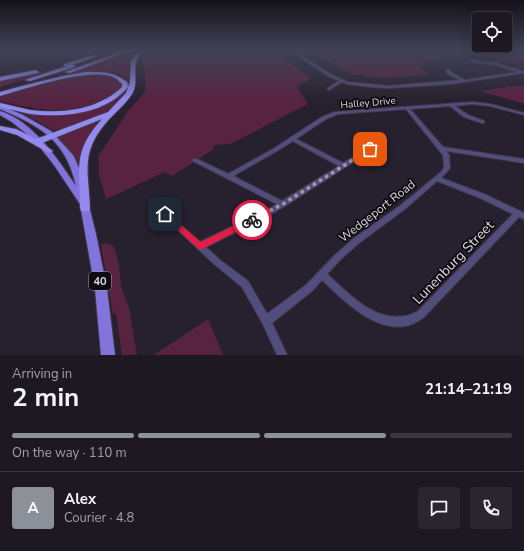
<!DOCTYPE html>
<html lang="en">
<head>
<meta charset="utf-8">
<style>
  :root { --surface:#1d1822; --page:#2a252f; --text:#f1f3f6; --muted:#a0a0a5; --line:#3b3740; --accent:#8c9099 }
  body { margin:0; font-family:"Nunito Sans",sans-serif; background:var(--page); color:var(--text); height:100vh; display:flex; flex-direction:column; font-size:15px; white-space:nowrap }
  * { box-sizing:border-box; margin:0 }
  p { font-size:13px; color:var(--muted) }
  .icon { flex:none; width:22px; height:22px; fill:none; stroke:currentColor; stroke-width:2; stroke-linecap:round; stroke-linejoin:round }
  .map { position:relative; height:355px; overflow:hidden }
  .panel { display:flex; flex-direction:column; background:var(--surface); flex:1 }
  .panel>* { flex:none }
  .fabs { position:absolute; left:472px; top:12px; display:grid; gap:8px }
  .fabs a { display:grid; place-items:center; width:40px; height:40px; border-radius:4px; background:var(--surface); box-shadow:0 4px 16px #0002,0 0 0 1px var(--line); font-size:20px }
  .pin { position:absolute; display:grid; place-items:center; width:34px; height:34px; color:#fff; margin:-17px; border-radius:8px; box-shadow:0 2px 6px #0006 }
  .courier { position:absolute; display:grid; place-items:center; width:40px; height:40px; margin:-20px; border:3px solid #e11d48; border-radius:50%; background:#fff; color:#222; box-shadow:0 1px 5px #0007 }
  .head em { font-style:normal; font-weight:700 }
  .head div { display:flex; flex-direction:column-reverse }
  .head { display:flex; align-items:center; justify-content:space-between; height:68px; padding:0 12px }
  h1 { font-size:26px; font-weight:700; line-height:30px }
  .bar { display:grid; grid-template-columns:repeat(4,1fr); gap:6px 4px; align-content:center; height:48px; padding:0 12px }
  .bar i { height:5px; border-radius:3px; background:var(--line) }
  .bar .current { background:var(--accent) }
  .bar p { grid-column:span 4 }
  .line { display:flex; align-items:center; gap:10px; padding:0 12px; border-top:1px solid var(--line) }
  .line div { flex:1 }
  .round { display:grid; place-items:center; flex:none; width:42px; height:42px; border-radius:4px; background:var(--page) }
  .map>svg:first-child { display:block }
  .green { fill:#572341 }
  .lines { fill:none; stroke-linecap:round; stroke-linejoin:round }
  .stream { stroke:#020146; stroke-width:1 }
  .minor-casing { stroke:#413a47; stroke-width:2 }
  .major-casing { stroke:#413a47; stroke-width:2 }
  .highway-casing { stroke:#413a47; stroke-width:2 }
  .minor { fill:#524d7f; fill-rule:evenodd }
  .major { fill:#8174dc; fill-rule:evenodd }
  .highway { fill:#9489ed; fill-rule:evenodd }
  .route { fill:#e11d48 }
  .done { stroke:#9f99a4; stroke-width:4; stroke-dasharray:0 7.2 }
  .labels { text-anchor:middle; stroke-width:3.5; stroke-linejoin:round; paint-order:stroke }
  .far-street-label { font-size:10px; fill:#dfdae4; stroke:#0e0b11 }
  .shield { fill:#0e0b11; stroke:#a09ca5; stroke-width:1 }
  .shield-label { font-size:11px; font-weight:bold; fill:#dfdae4 }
  .street-label { font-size:12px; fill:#dfdae4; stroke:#0e0b11 }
  .near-street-label { font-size:14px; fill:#dfdae4; stroke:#0e0b11 }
</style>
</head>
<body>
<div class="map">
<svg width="524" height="355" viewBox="0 0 524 355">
  <rect width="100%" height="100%" fill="#27202e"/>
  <path class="green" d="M132,51H138L130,60L131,84L126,94L114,107L101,114L65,128L53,130L15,109L52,115L100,106L118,97L127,87L128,82C117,61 61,76 43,81Z
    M148,51H271L283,53L291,64L311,78L297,87L308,104L230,144L216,145L212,147L214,149L172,176L165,172L106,199L99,175V161L98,157L128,111L145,92V71L142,59Z
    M320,51H524V62L516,63L463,53L437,54L447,60L424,62L420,68L430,75L382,78L351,74L319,56Z
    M85,61L0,87V81L33,74Z
    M88,74C102,75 114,74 123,85C109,108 63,112 40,109C26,107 13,104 0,101V96L45,82Z
    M493,79L510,87L524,85V104L480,91L508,87Z
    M108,116C90,137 81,143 80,171L67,148L57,137Z
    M106,243L114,247L119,264L121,286L129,308L137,355H122L116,313L113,315L101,245Z
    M208,319L223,355H154Z"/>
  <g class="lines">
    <path class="stream" d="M474,51L492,53L505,51"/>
    <defs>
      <path id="minor" d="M299,51H302L304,57L332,75L348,82L389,86L460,80L448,74L446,70L448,69H449L451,72L465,80L517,72L496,65L472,62L471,61L473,60L496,63L522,71H524V73L451,84L389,88L371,87L347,84L342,82L329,90H328V88L339,81L330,77L302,59Z
        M472,102L490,104L524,113V115L490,106L472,104L455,106L468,115L484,121V123H482L464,117L450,106L410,109L443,147L524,159V163L446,151L449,155L450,168L441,178L484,194L520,211L524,213V219L519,217L423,318C418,321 412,325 406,326C374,332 343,300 322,280L312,291L272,323L287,355H277L263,324L242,287L214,264L162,215L163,213L165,212L167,213L200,242L269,209L277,204L193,161L192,160L193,159H197L228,174L273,149L322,117L335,112ZM406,109L443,155L444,168L441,172L401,205L353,239L335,255L306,285L267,314L248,281L220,260L206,247L273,213L285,206L372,150L376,141L373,139L371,140L368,148L343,163L296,139L326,119L338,114ZM293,141L339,166L282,201L233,176L277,151ZM437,181L480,198L513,214L417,312C413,313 409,316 405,316C374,322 348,293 327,274L341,259L359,243L405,209Z"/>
      <path id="major" d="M0,105L23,115L51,131L73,155L80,170L96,234L107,289L115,355H101L95,289L80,204L54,165L35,141L12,122L0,115V111C34,122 56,157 76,186C66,140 40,126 0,109Z"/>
      <path id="highway" d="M123,51H131L70,73L65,72Z
        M138,51H143C128,67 141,79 132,94C125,105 113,114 105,124C80,154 89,173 90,208L89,211H81L80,208C80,168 72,152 102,119L42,143L53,151L49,153L17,135L0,130V126L16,129L36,139L108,112L126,93L130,82L131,61Z
        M94,55L98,56L72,65H75V67L30,81L25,80L67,66H64V64Z
        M36,70L39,72L38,73L0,81V77Z
        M85,72C102,72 113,71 127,82L128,87C106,114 63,118 30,114C20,112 10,109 0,107V103C10,105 20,108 30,110C62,114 98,110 122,87V84C120,82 117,79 115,78C92,66 25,89 0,96V92C28,84 56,77 85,72Z"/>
    </defs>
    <use href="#minor" class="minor-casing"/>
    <use href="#major" class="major-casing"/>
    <use href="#highway" class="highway-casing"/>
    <use href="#minor" class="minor"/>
    <use href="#major" class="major"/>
    <use href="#highway" class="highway"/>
  </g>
  <linearGradient id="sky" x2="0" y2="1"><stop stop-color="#151219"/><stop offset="0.5" stop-color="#414257"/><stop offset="1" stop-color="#414257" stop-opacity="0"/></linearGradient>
  <rect width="524" height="101" fill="url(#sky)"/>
  <path class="route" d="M165,212L201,242L250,218L252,217L256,220L255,222L200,250L162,216V213Z"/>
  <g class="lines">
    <path class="done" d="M252,220L283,204L370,149"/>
  </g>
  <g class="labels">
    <g class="far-street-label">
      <text transform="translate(368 102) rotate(-5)" y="4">Halley Drive</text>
    </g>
    <rect class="shield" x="89" y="272" width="22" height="18" rx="3"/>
    <g class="shield-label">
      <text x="100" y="285">40</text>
    </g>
    <g class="street-label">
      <text transform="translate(377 211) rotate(-38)" y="4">Wedgeport Road</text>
    </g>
    <g class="near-street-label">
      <text transform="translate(453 262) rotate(-46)" y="5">Lunenburg Street</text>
    </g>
  </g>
</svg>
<div class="fabs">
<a><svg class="icon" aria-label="locate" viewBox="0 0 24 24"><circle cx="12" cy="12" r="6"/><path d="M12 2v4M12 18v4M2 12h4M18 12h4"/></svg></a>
</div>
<div class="pin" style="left:370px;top:149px;background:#ea580c"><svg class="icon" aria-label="bag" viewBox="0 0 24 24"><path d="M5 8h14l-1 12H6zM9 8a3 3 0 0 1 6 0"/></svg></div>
<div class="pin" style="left:165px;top:214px;background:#1f2937"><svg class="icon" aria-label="home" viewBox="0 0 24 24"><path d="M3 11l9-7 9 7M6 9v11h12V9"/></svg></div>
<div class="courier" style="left:252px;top:220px"><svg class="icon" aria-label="bike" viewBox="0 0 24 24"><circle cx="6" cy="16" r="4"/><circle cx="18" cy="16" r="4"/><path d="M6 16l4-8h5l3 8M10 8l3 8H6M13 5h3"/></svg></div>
</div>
<section class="panel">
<div class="head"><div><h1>2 min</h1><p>Arriving in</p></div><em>21:14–21:19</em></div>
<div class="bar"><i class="current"></i><i class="current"></i><i class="current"></i><i></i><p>On the way · 110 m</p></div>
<div class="line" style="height:72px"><b class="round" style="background:var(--accent);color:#fff">A</b><div><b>Alex</b><p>Courier · 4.8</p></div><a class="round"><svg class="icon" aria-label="chat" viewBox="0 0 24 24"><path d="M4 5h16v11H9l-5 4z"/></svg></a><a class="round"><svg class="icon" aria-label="phone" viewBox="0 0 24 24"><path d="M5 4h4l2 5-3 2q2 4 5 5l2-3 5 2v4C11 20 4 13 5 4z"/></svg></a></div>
</section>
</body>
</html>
